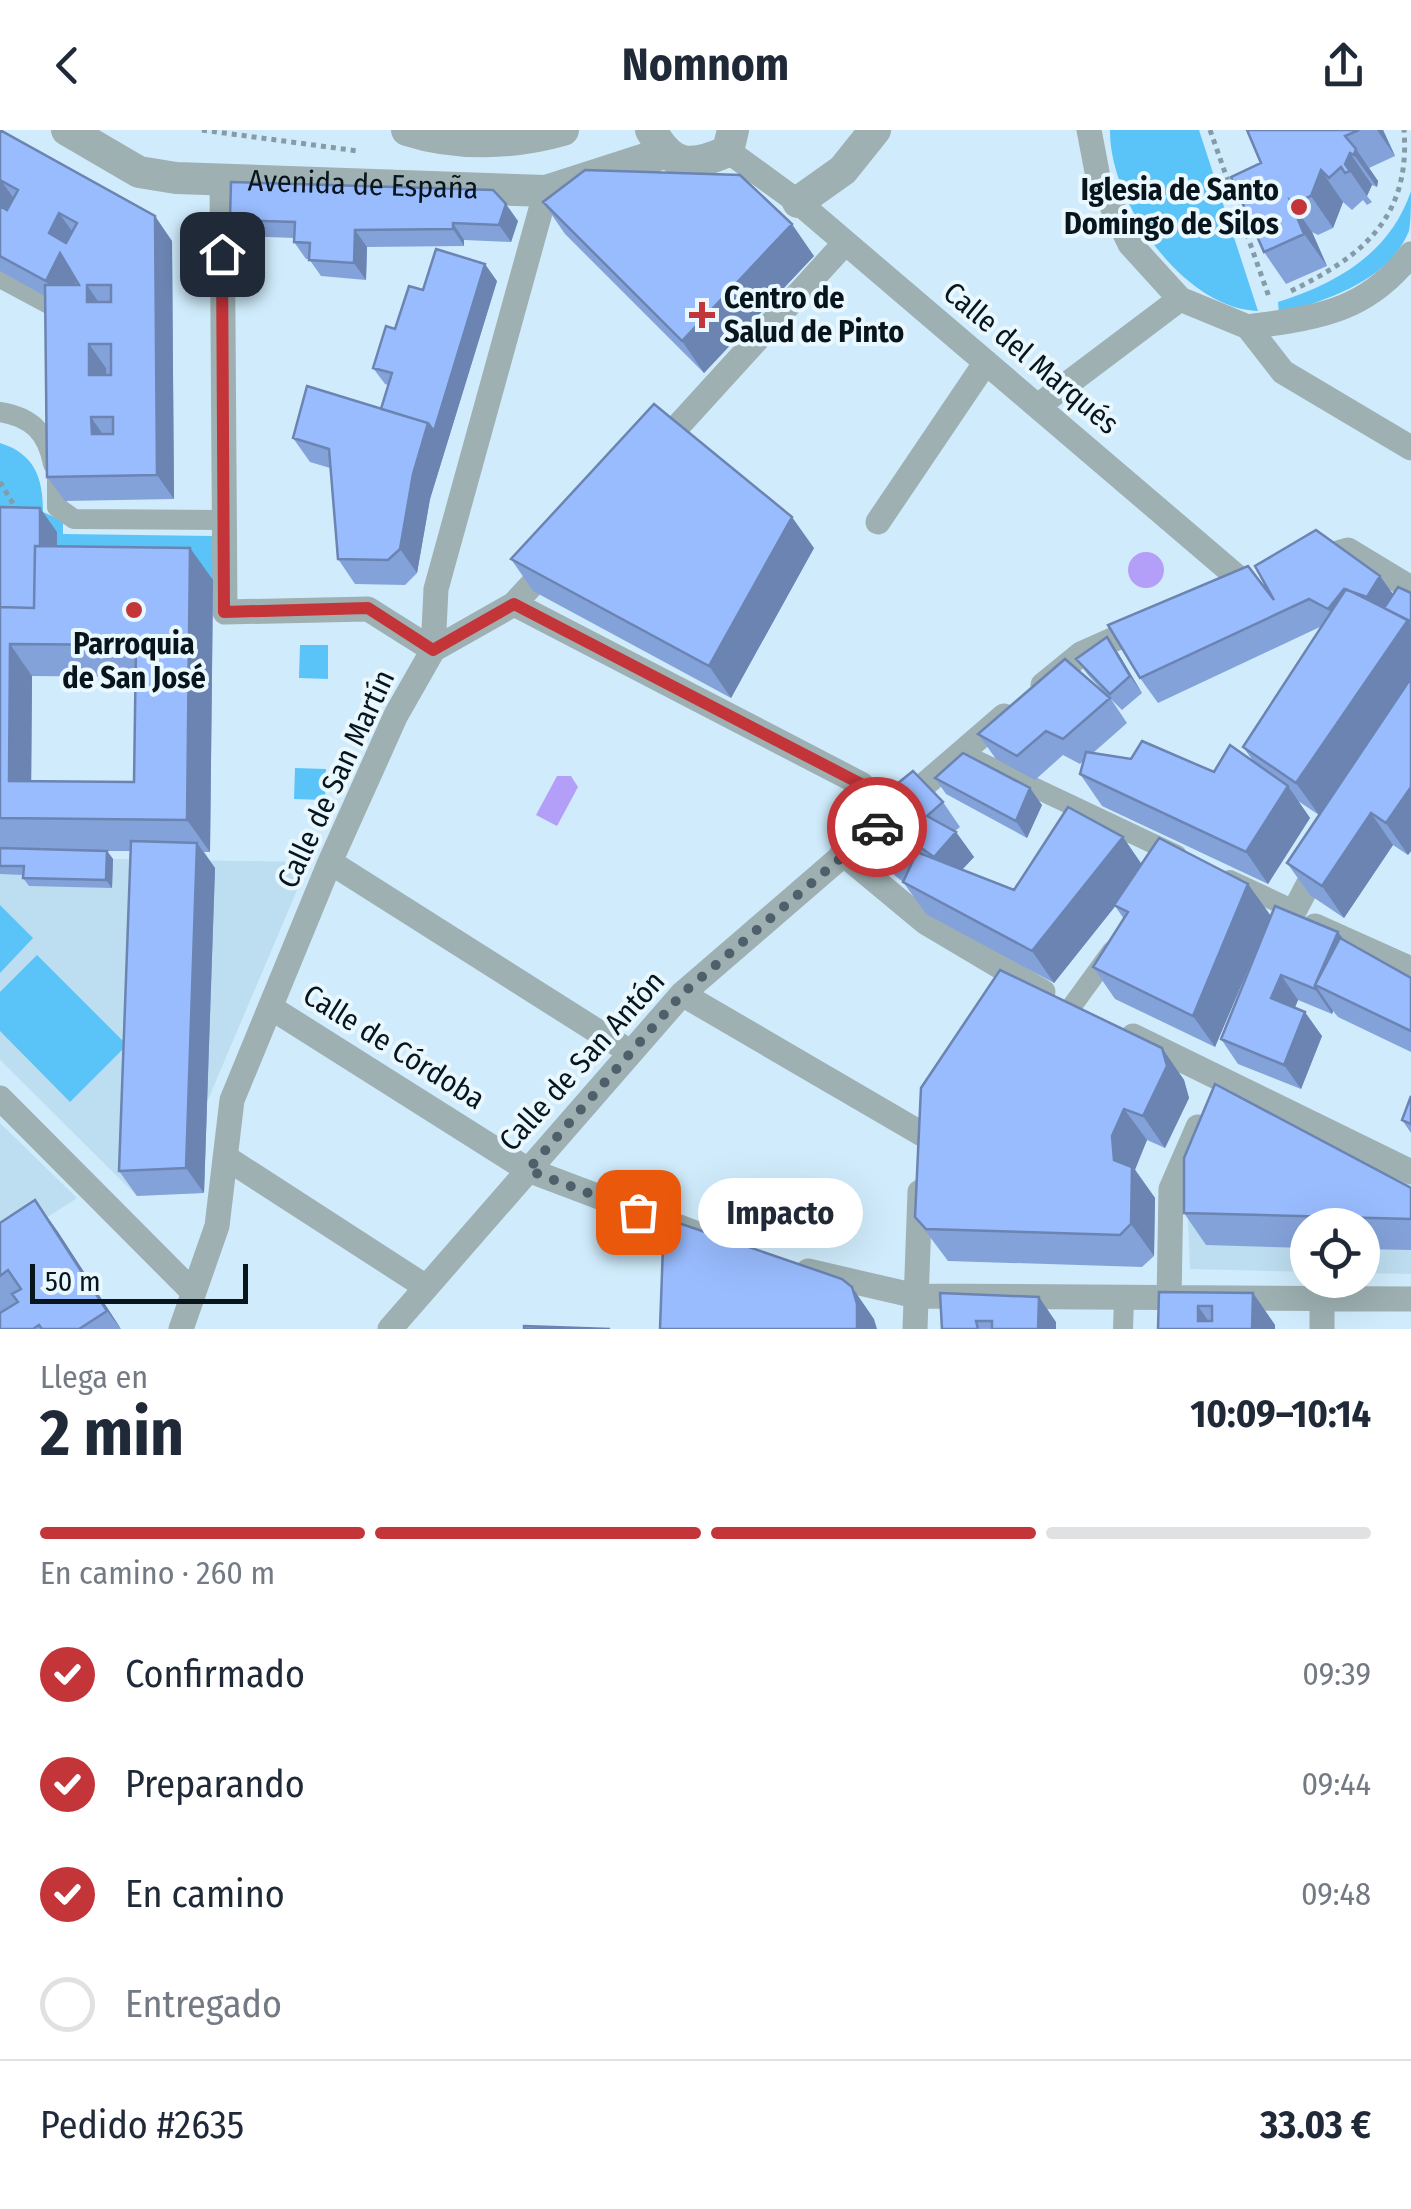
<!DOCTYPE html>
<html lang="es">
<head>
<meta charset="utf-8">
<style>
  :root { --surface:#fff; --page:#f2f2f3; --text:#1f2937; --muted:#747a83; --line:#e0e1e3; --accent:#c43539 }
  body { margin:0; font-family:"Fira Sans Condensed",sans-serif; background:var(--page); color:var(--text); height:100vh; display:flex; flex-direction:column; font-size:38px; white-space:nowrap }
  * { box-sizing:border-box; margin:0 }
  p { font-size:32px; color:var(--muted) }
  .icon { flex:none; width:55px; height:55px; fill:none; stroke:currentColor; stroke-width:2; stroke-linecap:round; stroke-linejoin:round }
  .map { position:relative; height:1199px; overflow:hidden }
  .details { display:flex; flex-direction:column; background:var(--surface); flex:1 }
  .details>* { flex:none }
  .fabs { position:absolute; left:1290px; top:1078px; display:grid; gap:20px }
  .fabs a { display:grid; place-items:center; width:90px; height:90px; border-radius:50%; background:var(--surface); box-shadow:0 10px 40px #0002; font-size:50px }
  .scale { position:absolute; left:30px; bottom:25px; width:218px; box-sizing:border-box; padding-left:10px; border:5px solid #09151c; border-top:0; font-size:28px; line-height:35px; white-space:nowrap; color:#09151c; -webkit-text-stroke:8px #e9f7ff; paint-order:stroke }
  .pin { position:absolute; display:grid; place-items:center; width:85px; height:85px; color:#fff; margin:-42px; border-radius:20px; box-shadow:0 5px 15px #0006 }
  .courier { position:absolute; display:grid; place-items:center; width:100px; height:100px; margin:-50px; border:8px solid #c43539; border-radius:50%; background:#fff; color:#222; box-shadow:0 2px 12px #0007 }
  .bubble { position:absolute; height:70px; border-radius:35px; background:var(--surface); box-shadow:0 10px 40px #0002; font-size:32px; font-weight:700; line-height:70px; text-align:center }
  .headline em { font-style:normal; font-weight:700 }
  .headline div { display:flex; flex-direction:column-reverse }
  .headline { display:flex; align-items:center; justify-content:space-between; height:170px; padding:0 40px }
  h1 { font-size:65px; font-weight:700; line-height:75px }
  .bar { display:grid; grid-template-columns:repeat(4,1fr); gap:15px 10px; align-content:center; height:120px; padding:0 40px }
  .bar i { height:12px; border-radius:8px; background:var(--line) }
  .bar .active { background:var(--accent) }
  .bar p { grid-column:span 4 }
  .line { display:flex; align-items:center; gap:25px; padding:0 40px; border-top:2px solid var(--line) }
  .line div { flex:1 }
  ol { padding:0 40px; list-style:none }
  li { display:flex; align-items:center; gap:30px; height:110px }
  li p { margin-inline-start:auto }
  li .icon { padding:10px; border-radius:50%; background:var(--accent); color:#fff; stroke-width:4 }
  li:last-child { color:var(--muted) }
  li i { width:55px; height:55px; border:5px solid var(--line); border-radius:50% }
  header { display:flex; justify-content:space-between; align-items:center; height:130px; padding:0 40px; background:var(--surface); font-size:45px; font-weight:700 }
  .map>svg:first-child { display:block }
  .built { fill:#bddef0 }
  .green { fill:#5ac3f7 }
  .water { fill:#b39ff8 }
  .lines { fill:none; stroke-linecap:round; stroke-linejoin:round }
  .path { stroke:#859ba7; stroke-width:5; stroke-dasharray:5 5; stroke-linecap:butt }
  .pedestrian { stroke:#9eb0b2; stroke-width:20 }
  .minor { stroke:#9eb0b2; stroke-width:25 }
  .tertiary { stroke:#9eb0b2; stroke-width:32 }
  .wall { fill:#84a2da; fill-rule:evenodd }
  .shaded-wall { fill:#6b84b2 }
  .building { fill:#99bcfe; stroke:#6b84b2; stroke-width:2.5; fill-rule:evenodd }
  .done { stroke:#4f606a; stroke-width:10; stroke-dasharray:0 18 }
  .route { stroke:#c43539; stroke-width:12 }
  .poi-dot { fill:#c43539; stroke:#e9f7ff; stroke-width:4 }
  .labels { text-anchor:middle; stroke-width:8; stroke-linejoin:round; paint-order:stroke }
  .street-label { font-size:30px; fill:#09151c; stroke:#e9f7ff }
  .poi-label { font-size:30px; font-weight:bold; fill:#09151c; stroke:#e9f7ff; text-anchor:end }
</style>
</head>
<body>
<header><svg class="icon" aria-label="back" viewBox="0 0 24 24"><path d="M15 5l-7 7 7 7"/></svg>Nomnom<svg class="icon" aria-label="share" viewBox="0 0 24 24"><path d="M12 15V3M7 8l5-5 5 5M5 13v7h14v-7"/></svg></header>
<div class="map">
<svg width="1411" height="1199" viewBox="0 0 1411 1199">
  <rect width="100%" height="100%" fill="#d0ecfc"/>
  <path class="built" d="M0,727L309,732L207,972L204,1063L137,1066L0,930Z
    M1226,964L1411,1055V1144L1363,1143L1362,1095H1308L1307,1142L1190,1139L1187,1070Z
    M0,993L77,1068L0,1118Z"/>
  <path class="green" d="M1110,0H1199L1258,181C1183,179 1109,71 1110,0Z
    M1411,61C1411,74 1411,90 1409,101C1388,152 1326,170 1279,184L1278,172C1338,153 1390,123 1411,61Z
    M0,313C35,324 43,348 43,382L63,391V404L213,406V450L57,448L0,401Z
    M300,515H328V549L299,548Z
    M295,638L326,639L325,670L294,669Z
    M0,775L33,808L0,843Z
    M37,825L127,915L70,972L0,901V862Z"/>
  <path class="water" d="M1128 440a18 18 0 1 1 36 0a18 18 0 1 1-36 0Z
    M557,646H571L578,657L557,696L536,685Z"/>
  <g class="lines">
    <path class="path" d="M202,0L358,21
      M1210,0L1269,167
      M1291,161C1358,128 1411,91 1404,0
      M0,352L18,382"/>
    <path class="pedestrian" d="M0,148L58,179V191
      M0,282C32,287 47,303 53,334
      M57,335V377L74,389L224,390
      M959,622L1177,725
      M1230,750L1292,779
      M1072,876L1112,821
      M1123,1199L1124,1169"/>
    <path class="minor" d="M1089,0L1098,47L1130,114L1180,169L1248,197L1283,242L1411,318
      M728,21L798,72L1242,451
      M222,48L225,482L368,479L433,520L514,474L553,432
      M1248,197C1317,187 1365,183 1411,124
      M1038,276L1180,169
      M658,318L845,113
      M878,392L986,232
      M1313,430L1348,420L1411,458
      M514,474L861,654L893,685
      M1043,555L1081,524L1146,495
      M842,723L925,792L1043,862
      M330,732L630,922
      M1315,796L1411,839
      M1277,814L1321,730
      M682,864L922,1004
      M273,879L528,1040L695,1103
      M1133,906L1411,1042
      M0,968L192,1161
      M225,1027L426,1157
      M808,1141L916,1166L1411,1169
      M1169,1170L1171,1059L1198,997
      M181,1199L217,1096L232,970L330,732L396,585L433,520L436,459L546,61
      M390,1199L682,864L1004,586
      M915,1199L920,1062
      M1322,1199V1170"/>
    <g class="tertiary">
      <path id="s1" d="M67,0L139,42L176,48L546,61L664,23"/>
      <path d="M407,0C456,16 515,14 563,0"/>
      <path d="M651,0C672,38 690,38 728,21L733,0"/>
      <path d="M798,72L843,40L875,0"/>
    </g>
  </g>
  <path class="wall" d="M0,0L172,111L174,369L65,371L47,347L45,166L0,141Z
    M1247,0H1383L1395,26L1369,38L1378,51L1377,57L1372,55L1367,66L1372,72L1367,75L1363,70L1352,80L1343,72L1333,98L1318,105L1312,102L1327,136L1286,154L1264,122L1261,33Z
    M543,72L814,126L704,243L565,104Z
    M230,90L518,91L511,112L464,110V116L367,117L366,150L321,146L309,129H306L294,112V108L242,106Z
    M497,151L430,369L417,443L405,455L355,454L338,429L330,338L310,332L293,308L381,279L388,255L385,254L373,238L395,199L423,160Z
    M0,377L57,402V417L213,450L210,722H204L215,738L204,1063L137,1066L119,1041L130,721H107L113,729L112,758L29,756L23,748V745L0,744ZM32,546L135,547L134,652L31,651Z
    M814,418L731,568L533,461L511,429Z
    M1380,446L1393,464L1411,463V721L1408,725L1393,715L1344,788L1310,765L1287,733L1319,685L1298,671L1310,688L1268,754L1102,676L1080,644L1083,631L1080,634L1063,625L1035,650L996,629L978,604L1109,567L1088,545L1076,529L1118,523L1142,563L1122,580L1111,569L1127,593L1093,623L1214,642L1254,632L1243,617L1322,496L1158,573L1140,548L1274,470Z
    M935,648L1042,675L1027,708L946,664Z
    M943,672L960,697L955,701L974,727L962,740L1014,760L1123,707L1141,734L1271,786L1338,802L1345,811L1411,848V922L1338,887L1333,881L1332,884L1298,870L1295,878L1322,906L1301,959L1238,934L1221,909L1270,786L1215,917L1115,869L1093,837L1124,789L1115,776L1054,853L926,784L903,752L863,720L846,695Z
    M1162,918L1184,950L1189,968L1165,1018L1147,1010L1134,1038L1155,1068L1154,1126L1142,1137L948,1131L915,1087Z
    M1411,966V1003L1402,990Z
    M1411,1058V1120L1362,1119V1095H1308V1118L1206,1115L1184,1083Z
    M35,1070L58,1102L121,1199H0V1093Z
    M1159,1162L1253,1163L1275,1195L1158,1199Z
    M940,1163L1056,1192V1199H942Z"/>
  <path class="shaded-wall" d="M1377,0H1383L1395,26Z
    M1356,19L1378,51L1377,57L1354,25Z
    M1350,23L1372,55L1367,66L1345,34Z
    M1321,40L1343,72L1333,98L1311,66Z
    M0,49L18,74L0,86Z
    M1290,70L1312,102L1327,136L1304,104Z
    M506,74L518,91L511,112L499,95Z
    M59,83L77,108L66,128L49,103Z
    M155,86L172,111L174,369L157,345Z
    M453,93L464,110V116L453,99Z
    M792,94L814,126L704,243L682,211Z
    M355,100L367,117L366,150L354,133Z
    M60,123L78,148L63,176L46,151Z
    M485,134L497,151L430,369L417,443L400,419L413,344L428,293Z
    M87,155L104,180L87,172Z
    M89,214L106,238L107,270L89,245Z
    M91,287L108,312L92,304Z
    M40,378L57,402L56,510L39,485Z
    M792,387L814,418L731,568L709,536Z
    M190,418L213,450L210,722L187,690Z
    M1380,446L1397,470L1384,492L1367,467Z
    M1344,459L1361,484L1345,503L1328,479Z
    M1408,490L1411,495V550L1319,685L1296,653Z
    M1107,507L1118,523L1142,563L1130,546Z
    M10,514L32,546L31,682L9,651Z
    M1288,656L1310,688L1268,754L1246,722Z
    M1411,657V721L1408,725L1386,693Z
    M1030,658L1042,675L1027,708L1016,691Z
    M1371,683L1393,715L1344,788L1322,756Z
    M956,702L974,727L951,751L934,727Z
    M1123,707L1145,739L1054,853L1032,821Z
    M197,713L215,738L204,1063L186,1038Z
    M107,721L113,729L112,758L106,750Z
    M1248,754L1271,786L1215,917L1193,886Z
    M1338,802L1355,826L1316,855Z
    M1281,845L1298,870L1288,893L1271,868Z
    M1316,856L1333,881L1332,884L1315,859Z
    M1305,882L1322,906L1301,959L1284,935Z
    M1162,918L1184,950L1189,968L1165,1018L1143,986Z
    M1124,979L1147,1010L1135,1040L1155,1068L1154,1126L1131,1094L1114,1030L1112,1006Z
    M35,1070L58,1102L121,1199L107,1181Z
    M852,1157L874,1189L877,1199H857Z
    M1253,1163L1275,1195V1199H1252Z
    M1039,1167L1056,1192V1199H1038Z
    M1198,1176L1214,1199L1198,1191Z"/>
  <path class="building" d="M0,0L155,86L157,345L47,347L45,155H79L60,123L46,151L0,126V76L7,80L18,60L0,50ZM59,83L77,93L66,113L49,103ZM87,155H111V172H87ZM89,214H111V245H89ZM91,287H113V304H92Z
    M1247,0H1359L1345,6L1356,19L1354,25L1350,23L1345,34L1350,41L1345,43L1341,37L1329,48L1321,40L1311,66L1295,73L1290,70L1304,104L1264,122L1231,47L1261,33Z
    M585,40L740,45L792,94L682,211L543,72Z
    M231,52L493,60L506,74L499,95L453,93V99L355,100L354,133L309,130L310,113L294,112L295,92L230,90Z
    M436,119L485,134L434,301L428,293L381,279L392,243L373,238L386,196L395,199L409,156L423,160Z
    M307,256L428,293L413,344L400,419L388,430L338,429L329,319L293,308Z
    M654,274L792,387L709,536L511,429Z
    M0,377L40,378V416H35L34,478L0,477Z
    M1316,400L1380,446L1367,467L1344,459L1328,479L1309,469L1140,548L1108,495L1248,436L1274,470L1255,436Z
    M35,416L190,418L187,690L0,688V477L34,478ZM10,514L136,515L134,652L9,651Z
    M1398,457L1411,463V492L1384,478Z
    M1346,459L1408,490L1296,653L1243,617Z
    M1107,507L1130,546L1110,564L1076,529Z
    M1065,529L1110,568L1063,609L1046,601L1017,626L978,604Z
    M1411,548V657L1386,693L1371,683L1322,756L1287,733Z
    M1142,611L1214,642L1230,615L1288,656L1246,722L1080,644L1086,622L1131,629Z
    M963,623L1030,658L1016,691L935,648Z
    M913,641L943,672L927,686L956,702L934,727L910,710L886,727L846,695Z
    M1068,677L1123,707L1032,821L903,752L917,722L1014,760Z
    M1159,708L1248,754L1193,886L1093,837L1128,782L1114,775Z
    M131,711L197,713L186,1038L119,1041Z
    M0,718L107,721L106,750L23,748L24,736H0Z
    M1275,776L1338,802L1315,855V859L1281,845L1271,868L1305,882L1284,935L1221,909Z
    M1340,808L1411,848V901L1315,855Z
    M1000,840L1162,918L1167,936L1143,986L1124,979L1112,1006L1114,1030L1132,1037L1131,1094L1120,1105L926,1099L915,1087L921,958Z
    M1215,954L1411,1058V1089L1184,1083V1028Z
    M1411,966V994L1402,990Z
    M35,1070L107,1181L79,1199H42L39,1195L33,1199H0V1183L18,1172L12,1164L21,1159L8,1140L0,1146V1093Z
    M664,1088L842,1149L852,1157L857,1174V1199H660Z
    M1159,1162L1253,1163L1252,1199H1158ZM1198,1176H1212V1191H1198Z
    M940,1163L1039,1167L1038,1199H992V1191H976L978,1199H942Z
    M524,1196L610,1199H524Z"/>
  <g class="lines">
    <path class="done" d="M638,1082L528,1040L682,864L877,697"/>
    <path class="route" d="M222,124L224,482L368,478L433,520L514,474L861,654L893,685L877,697"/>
  </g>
  <g class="poi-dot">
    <circle cx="1299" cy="77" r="10"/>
    <path d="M697 170h10v10h10v10h-10v10h-10v-10h-10v-10h10z"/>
    <circle cx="134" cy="480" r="10"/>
  </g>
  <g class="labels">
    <g class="street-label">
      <text dy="10" stroke="none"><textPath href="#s1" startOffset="308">Avenida de España</textPath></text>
      <text transform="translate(1031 228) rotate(40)" y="10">Calle del Marqués</text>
      <text transform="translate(336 649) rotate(-65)" y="10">Calle de San Martín</text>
      <text transform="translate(394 917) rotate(32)" y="10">Calle de Córdoba</text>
      <text transform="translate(582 931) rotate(-48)" y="10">Calle de San Antón</text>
    </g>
    <g class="poi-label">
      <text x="1279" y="70">Iglesia de Santo<tspan x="1279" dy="34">Domingo de Silos</tspan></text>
      <text x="724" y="178" text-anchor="start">Centro de<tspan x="724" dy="34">Salud de Pinto</tspan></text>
      <text x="134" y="524" text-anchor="middle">Parroquia<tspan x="134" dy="34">de San José</tspan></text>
    </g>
  </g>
</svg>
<div class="fabs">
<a><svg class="icon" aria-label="locate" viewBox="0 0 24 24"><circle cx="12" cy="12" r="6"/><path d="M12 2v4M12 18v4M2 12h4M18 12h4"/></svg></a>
</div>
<div class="scale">50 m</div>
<div class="pin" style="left:638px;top:1082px;background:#ea580c"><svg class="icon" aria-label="bag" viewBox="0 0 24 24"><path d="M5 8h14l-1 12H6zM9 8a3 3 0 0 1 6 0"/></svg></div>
<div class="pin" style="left:222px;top:124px;background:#1f2937"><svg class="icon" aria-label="home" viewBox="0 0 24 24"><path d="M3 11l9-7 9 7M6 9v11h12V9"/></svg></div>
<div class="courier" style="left:877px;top:697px"><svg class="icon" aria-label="car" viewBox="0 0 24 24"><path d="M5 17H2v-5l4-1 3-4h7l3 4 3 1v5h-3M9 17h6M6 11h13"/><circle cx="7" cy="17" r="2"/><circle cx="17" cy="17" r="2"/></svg></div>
<div class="bubble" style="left:698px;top:1048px;width:165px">Impacto</div>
</div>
<section class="details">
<div class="headline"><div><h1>2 min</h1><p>Llega en</p></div><em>10:09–10:14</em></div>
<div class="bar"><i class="active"></i><i class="active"></i><i class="active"></i><i></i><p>En camino · 260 m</p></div>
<ol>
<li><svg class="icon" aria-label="check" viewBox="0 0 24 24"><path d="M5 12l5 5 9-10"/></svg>Confirmado<p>09:39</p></li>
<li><svg class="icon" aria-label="check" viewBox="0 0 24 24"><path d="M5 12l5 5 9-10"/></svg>Preparando<p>09:44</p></li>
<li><svg class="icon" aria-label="check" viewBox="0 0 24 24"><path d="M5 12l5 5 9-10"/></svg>En camino<p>09:48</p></li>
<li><i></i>Entregado</li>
</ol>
<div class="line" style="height:130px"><div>Pedido #2635</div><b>33.03 €</b></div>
</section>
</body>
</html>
